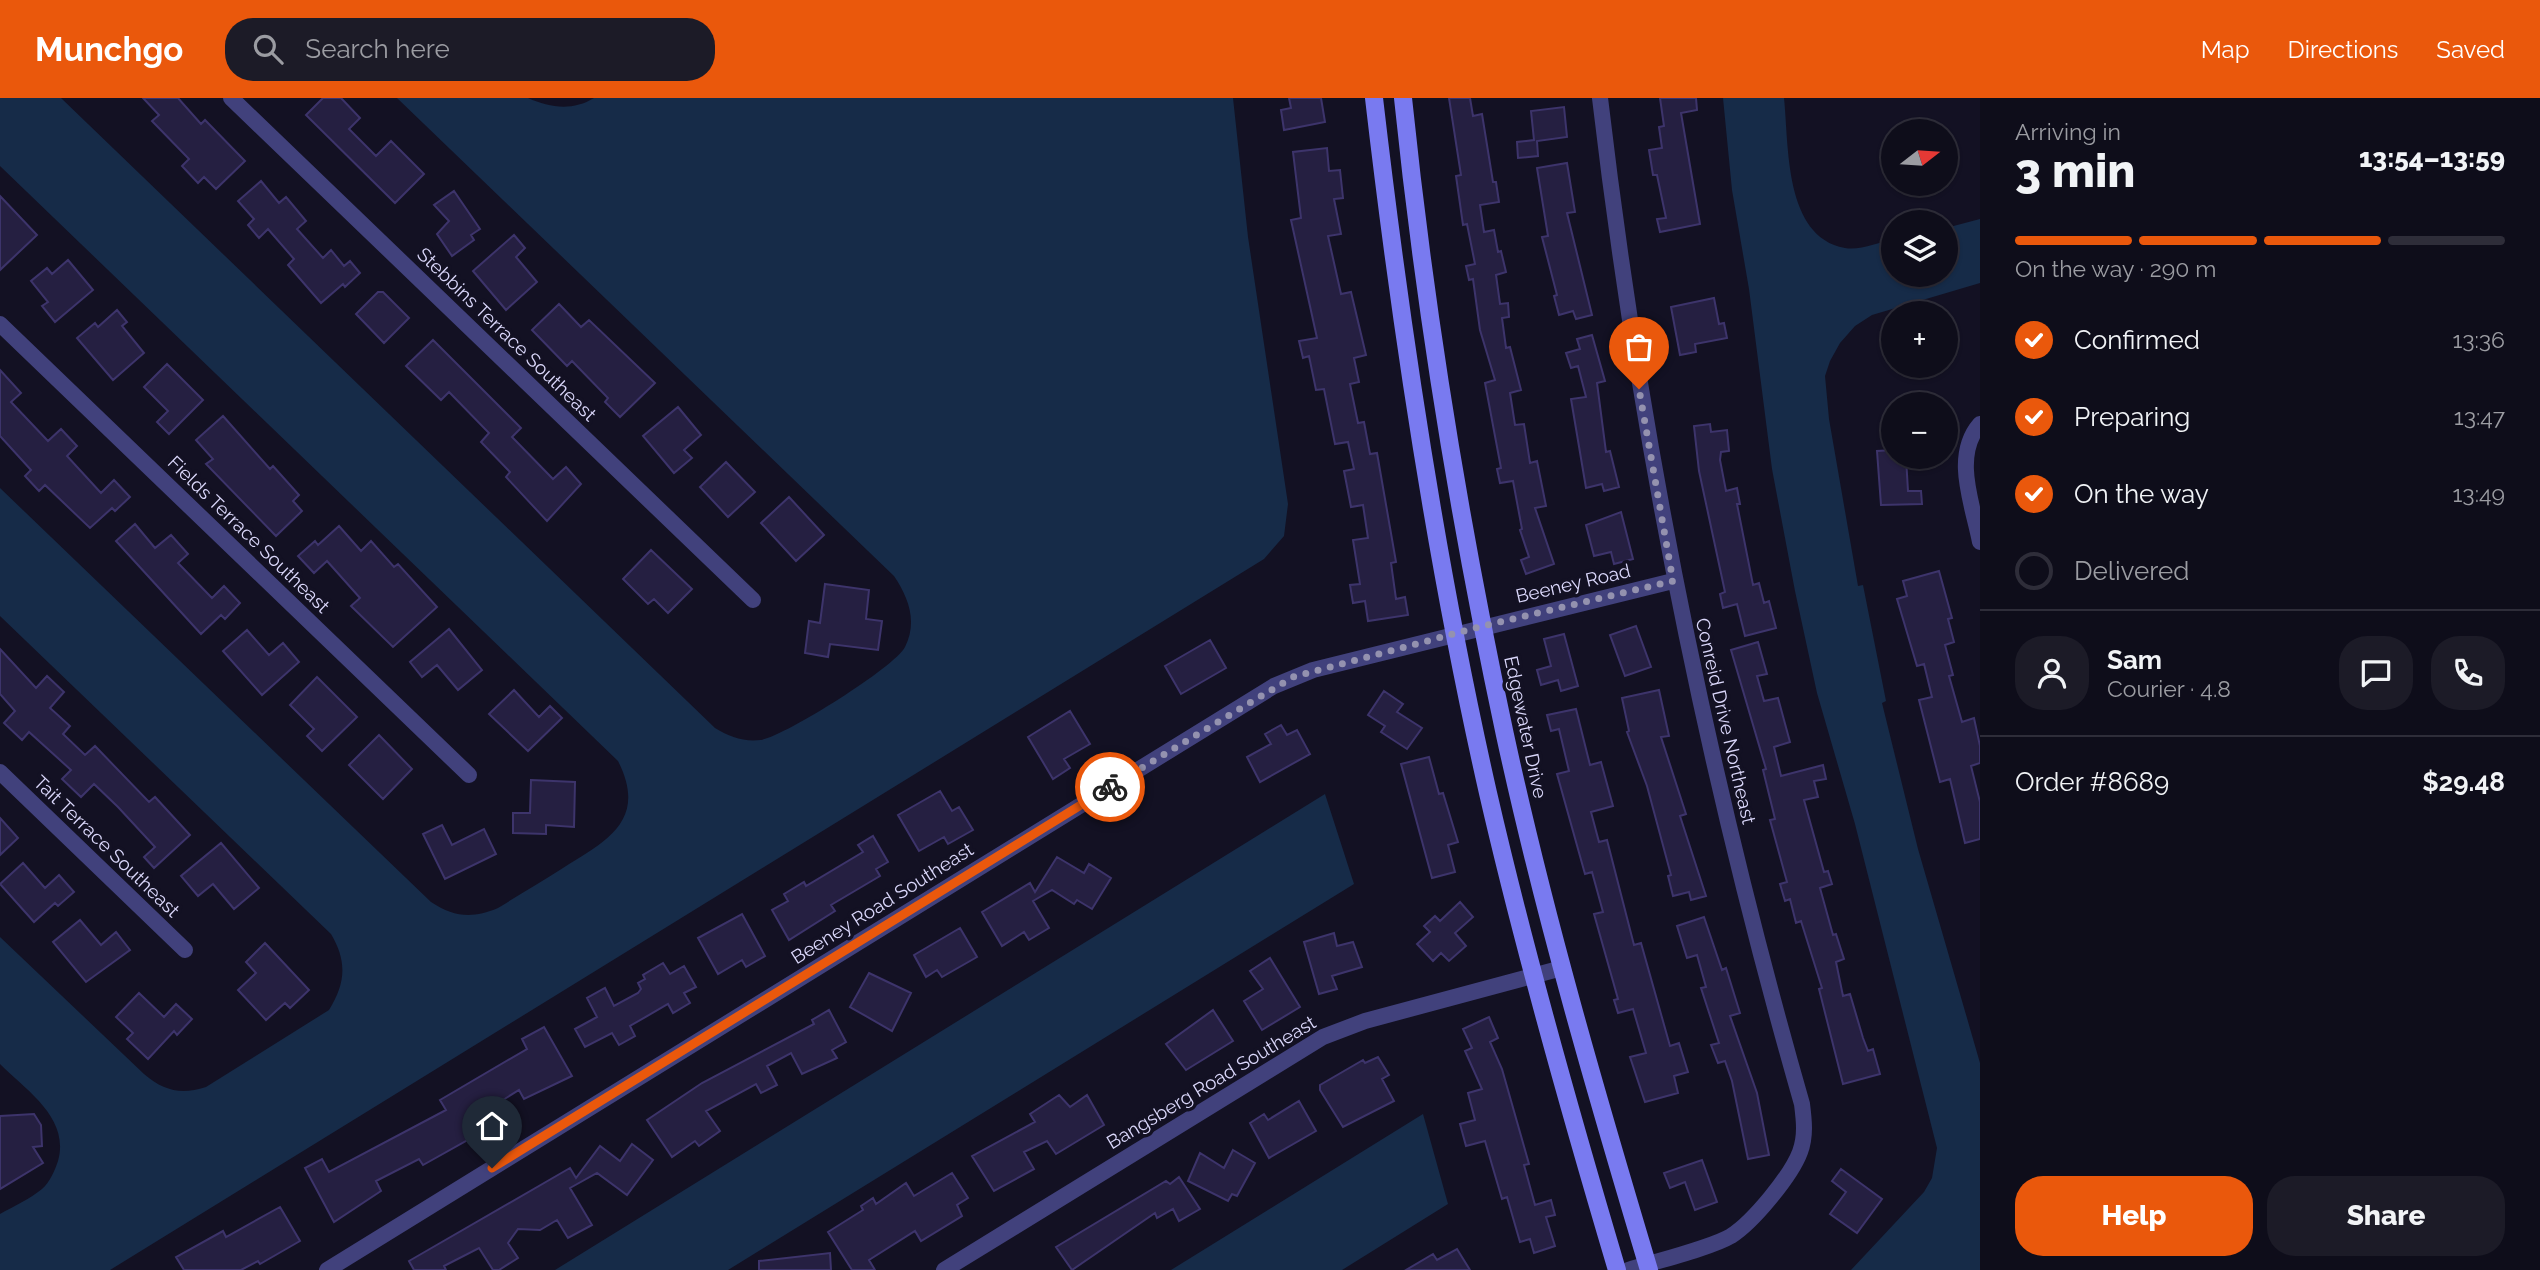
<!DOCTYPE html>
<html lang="en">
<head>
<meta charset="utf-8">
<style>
  :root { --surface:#0e0d1a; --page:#1c1b27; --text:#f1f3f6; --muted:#9b9ca2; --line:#2e2d39; --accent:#ea580c }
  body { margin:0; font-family:Raleway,sans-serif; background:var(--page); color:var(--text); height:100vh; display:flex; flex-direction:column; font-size:26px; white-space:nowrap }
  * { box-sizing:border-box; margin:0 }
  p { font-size:23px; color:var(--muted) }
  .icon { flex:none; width:38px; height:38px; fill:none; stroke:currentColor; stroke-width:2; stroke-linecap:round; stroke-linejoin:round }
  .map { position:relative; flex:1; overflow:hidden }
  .panel { display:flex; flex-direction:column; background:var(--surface); width:560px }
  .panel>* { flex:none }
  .needle { width:46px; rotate:73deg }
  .fabs { position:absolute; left:1881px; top:21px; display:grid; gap:14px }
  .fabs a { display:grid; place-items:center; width:77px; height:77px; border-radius:50%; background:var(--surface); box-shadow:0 2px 5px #0004,0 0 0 2px var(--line); font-size:35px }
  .pin { position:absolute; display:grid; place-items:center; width:60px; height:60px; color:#fff; margin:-72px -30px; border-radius:50% 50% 50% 0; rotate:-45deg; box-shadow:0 0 7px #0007 }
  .pin .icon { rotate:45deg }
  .courier { position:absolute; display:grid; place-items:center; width:70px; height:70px; margin:-35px; border:5px solid #ea580c; border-radius:50%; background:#fff; color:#222; box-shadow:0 2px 9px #0007 }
  .head em { font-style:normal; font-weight:800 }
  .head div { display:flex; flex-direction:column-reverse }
  .head { display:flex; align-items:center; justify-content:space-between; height:119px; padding:0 35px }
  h1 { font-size:46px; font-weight:800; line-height:52px }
  .bar { display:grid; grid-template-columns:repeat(4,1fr); gap:10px 7px; align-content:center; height:84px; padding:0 35px }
  .bar i { height:9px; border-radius:5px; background:var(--line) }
  .bar .current { background:var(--accent) }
  .bar p { grid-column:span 4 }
  .line { display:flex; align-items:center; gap:18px; padding:0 35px; border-top:2px solid var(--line) }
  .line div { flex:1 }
  .round { display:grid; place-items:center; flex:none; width:74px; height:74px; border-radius:28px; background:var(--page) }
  ol { padding:0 35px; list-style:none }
  li { display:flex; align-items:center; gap:21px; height:77px }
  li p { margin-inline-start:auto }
  li .icon { padding:7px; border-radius:50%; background:var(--accent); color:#fff; stroke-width:4 }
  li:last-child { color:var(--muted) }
  li i { width:38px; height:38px; border:4px solid var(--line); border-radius:50% }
  .cta { display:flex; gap:14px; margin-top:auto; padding:14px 35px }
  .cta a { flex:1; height:80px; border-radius:28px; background:var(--accent); color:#fff; font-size:28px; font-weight:800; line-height:80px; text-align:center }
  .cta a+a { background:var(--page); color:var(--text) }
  header { display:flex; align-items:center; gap:42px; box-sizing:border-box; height:98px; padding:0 35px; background:var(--accent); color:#fff }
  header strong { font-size:33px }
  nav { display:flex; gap:38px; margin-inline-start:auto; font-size:24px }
  .search { width:490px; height:63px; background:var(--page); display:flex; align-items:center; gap:18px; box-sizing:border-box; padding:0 24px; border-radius:28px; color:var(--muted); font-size:26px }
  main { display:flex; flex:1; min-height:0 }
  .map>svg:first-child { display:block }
  .water { fill:#162b48 }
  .building { fill:#251f41; stroke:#3d346b; stroke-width:2 }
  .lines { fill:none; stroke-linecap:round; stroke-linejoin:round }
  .street { stroke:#41417c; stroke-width:16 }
  .secondary { stroke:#797af0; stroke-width:18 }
  .done { stroke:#9492af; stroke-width:7; stroke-dasharray:0 12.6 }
  .route { stroke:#ea580c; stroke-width:9 }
  .labels { text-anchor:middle; stroke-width:7; stroke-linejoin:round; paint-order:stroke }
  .street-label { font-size:19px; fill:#dad7fa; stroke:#131123 }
</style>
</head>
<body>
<header>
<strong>Munchgo</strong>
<div class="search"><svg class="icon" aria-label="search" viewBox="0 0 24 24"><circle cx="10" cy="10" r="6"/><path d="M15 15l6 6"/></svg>Search here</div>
<nav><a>Map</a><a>Directions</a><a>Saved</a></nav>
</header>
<main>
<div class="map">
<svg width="1980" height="1172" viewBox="0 0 1980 1172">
  <rect width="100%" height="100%" fill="#131123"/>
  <path class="water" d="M0,0H61L715,630C730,639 743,644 761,642C785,638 895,569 905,549C918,523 908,499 894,478L397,0H528C550,10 573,13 594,0H1233L1248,139L1288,406L1284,438L1264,461L110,1172H0V1116C14,1108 30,1101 42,1091C50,1084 55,1072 58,1063C70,1020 27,993 0,966V839L144,976C164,993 181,997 206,989L329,912C346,885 347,863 331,836L0,518V390L431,804C454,819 472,821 498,810C519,797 541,784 563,770C607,743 648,722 618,663L0,68Z
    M1723,0H1784C1789,48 1784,139 1845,150C1859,153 1880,144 1893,141L1894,177H1946V130L1980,121V185L1872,217L1855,228L1840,245L1830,263L1825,278L1829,321L1858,488L1863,487L1886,603L1882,605L1918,751L1980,965V1172H1851L1924,1094L1932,1080L1937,1050L1855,726L1817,595L1795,493L1772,371L1749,191L1732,92Z
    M1325,696L1354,786L728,1172H555Z
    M1423,1016L1448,1106L1342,1172H1171Z"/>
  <path class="building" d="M143,0H178L201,26L205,22L245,63L216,91L204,79L198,85L182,68L189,61L152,23L159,17Z
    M323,0H341L360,20L349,31L376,58L391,43L424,76L395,105L306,17Z
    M1289,0H1321L1325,24L1284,32L1281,12L1291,10Z
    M1449,0H1470L1473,18L1482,16L1493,84H1496L1499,104L1480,107L1484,134L1494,132L1498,154L1501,153L1506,174L1496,177L1500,206L1508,205L1509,219L1502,220L1506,250L1510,249L1521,292L1510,295L1515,327L1524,326L1530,365L1537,363L1546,408L1535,410L1554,466L1526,476L1521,462L1529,459L1520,432L1522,431L1513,383L1500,385L1497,371L1501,370L1485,285L1495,282L1480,232L1473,181L1469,182L1466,168L1475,166L1467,126L1463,127L1456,78L1461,77Z
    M1660,0H1696L1697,12L1681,15L1700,126L1660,134L1657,121L1666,120L1657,77H1653L1649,52L1662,50L1659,29L1664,28Z
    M1564,9L1567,39L1537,43L1538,58L1518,60L1517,44L1534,42L1531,13Z
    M1327,50L1329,73L1340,72L1343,100L1334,101L1341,136L1328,138L1341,196L1351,194L1366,257L1354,260L1359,284L1350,286L1358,325L1364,324L1370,356L1377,355L1396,464L1391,465L1396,501L1405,499L1408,517L1368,523L1365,503L1353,505L1350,487L1360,486L1353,442L1368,440L1363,407L1351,409L1344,373L1354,371L1348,344L1335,346L1324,291L1316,292L1309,258L1303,260L1299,243L1317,240L1291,122L1301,120L1293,54Z
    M1567,65L1575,114L1567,115L1592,217L1576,221L1573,213L1559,217L1554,198L1557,197L1542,139L1548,138L1537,70Z
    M261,83L279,105L286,99L306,123L297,131L323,160L331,152L344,168L350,163L360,175L345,189L343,186L321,205L288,167L294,161L268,131L259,140L248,127L254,121L238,103Z
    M454,93L480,131L471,137L474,142L452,158L437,136L449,123L434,107Z
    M0,98L37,137L0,172Z
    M514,137L525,150L516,159L537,184L506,212L473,173Z
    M68,162L93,192L55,224L42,208L48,204L31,183L47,170L52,176Z
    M378,194H383L409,220L384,245L356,216Z
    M1714,200L1719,226L1724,225L1727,240L1695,246L1696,254L1680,257L1671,209Z
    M559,206L581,229L589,222L655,285L620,319L605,304L608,300L572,263L567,268L532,232Z
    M117,212L127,224L122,228L144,255L113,282L77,240L95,225L98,229Z
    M1592,237L1605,283L1597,285L1606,354L1610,353L1619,389L1604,393L1602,386L1586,390L1571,301L1586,299L1578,268L1571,270L1566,255L1580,251L1577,241Z
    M433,242L521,330L512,339L553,381L566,369L581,386L547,423L506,379L510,374L481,344L489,335L449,294L441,302L406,268Z
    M167,266L203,302L169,336L157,324L168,313L144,289Z
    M0,272L21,295L11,304L48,343L61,331L77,348L67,358L101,395L114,382L130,399L115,413L112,410L90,430L45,387L39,393L25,378L31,372L0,338Z
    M678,309L701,337L684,352L692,360L674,375L643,338Z
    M223,318L270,371L273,368L299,397L293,403L302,413L276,438L206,366L213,361L196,342Z
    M1710,326L1711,334L1727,332L1729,353L1721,354L1720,362L1726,393L1737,390L1740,406H1737L1753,487L1759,485L1764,505L1769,503L1776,530L1745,538L1737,506L1723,510L1720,496L1725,494L1699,373L1694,328Z
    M1894,352V359H1906L1908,393H1921L1922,406L1881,407L1877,353Z
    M726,364L755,394L728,419L700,389Z
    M789,399L824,437L796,463L761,425Z
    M1621,414L1633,461L1614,466L1611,454L1594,458L1586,427Z
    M135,426L155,450L171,437L188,456L178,465L212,500L224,488L240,505L225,521L221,517L201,536L116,443Z
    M339,428L361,453L371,443L394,469L398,466L437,509L393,549L351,508L360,500L327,463L314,475L298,458L315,443L318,447Z
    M651,452L692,491L668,515L654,501L648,506L623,481Z
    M1939,473L1952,520L1948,521L1954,544L1945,547L1953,577L1949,578L1962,624L1974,620L1980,648V665L1971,668L1980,704V741L1965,745L1950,681L1940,684L1919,602L1932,599L1924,566L1917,568L1897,501L1907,498L1903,483Z
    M825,486L869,492L866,521L882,523L878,552L830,546L828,559L805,555L809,523L820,525Z
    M1636,528L1651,569L1625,578L1610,537Z
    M449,531L482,572L458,592L437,567L422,579L410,564Z
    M247,532L269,557L283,545L299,564L262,597L223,553Z
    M1564,536L1578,588L1561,593L1558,582L1541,587L1537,572L1551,568L1544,541Z
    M1210,542L1226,570L1181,596L1165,568Z
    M1758,544L1767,576L1757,578L1764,603L1778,600L1790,644L1774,649L1781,678L1823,667L1826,681L1814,683L1818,699L1804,702L1824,774L1828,773L1832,786L1820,790L1833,837L1836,836L1844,861L1836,864L1843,898L1850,896L1863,940L1868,953L1873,951L1880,976L1843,986L1819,891L1822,890L1801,823L1796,825L1790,801L1785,803L1780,786L1787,784L1770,722L1775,721L1763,672L1766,671L1731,552Z
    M0,551L36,590L47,578L64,594L50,610L70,628L63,636L85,657L95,648L149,704L155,699L190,737L154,770L144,759L155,749L118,709L94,686L81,699L62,681L71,672L29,634L22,642L4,625L15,613L0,596Z
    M317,579L357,619L322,653L307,638L314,631L290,607Z
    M514,592L539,619L550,608L562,620L528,653L489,616Z
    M1659,592L1669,638L1661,639L1686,716L1680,718L1706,798L1691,802L1689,794L1673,798L1668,778L1671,777L1647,688L1627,634L1629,633L1622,600Z
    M1384,593L1403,606L1397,614L1422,630L1407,651L1381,634L1385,628L1368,617Z
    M1576,611L1590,667L1601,664L1613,708L1591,714L1599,744L1607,742L1634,847L1641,845L1670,948L1679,945L1688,974L1674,978L1678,995L1645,1004L1630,959L1646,955L1633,911L1618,915L1614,902L1618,901L1594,816L1603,814L1592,774L1585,776L1557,676L1569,673L1559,631L1551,633L1547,617Z
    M1070,613L1090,646L1064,661L1070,670L1053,681L1028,639Z
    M1281,627L1287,637L1297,632L1310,656L1260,684L1247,659L1271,646L1265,636Z
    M379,637L412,671L383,701L349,667Z
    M1429,659L1439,696L1443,695L1458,744L1448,747L1455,774L1432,780L1401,666Z
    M531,682L575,684L574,729L546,727V736L513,735V715H530Z
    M940,693L952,713L959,709L973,732L948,746L944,739L919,753L898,717Z
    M0,720L18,740L0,757Z
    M442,727L452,747L484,731L496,756L445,781L423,736Z
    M873,738L888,764L876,771L880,778L831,807L835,813L789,842L772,812L788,803L784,796L804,784L806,788L863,754L858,747Z
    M221,745L259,790L234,811L213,786L198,798L181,778Z
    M1057,759L1084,775L1089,766L1111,780L1092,811L1077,802L1074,806L1052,792L1033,803L1049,830L1029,842L1024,834L1002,848L982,814L1030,785L1035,794Z
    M23,765L45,790L59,777L74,794L58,808L55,805L34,824L0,786Z
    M1460,804L1473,819L1455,835L1466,848L1449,863L1441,855L1433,863L1417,846L1430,834L1424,828L1435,818L1440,823Z
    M742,816L765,858L746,869L742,862L718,876L698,840Z
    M1704,819L1722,872L1726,870L1740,915L1730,918L1757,995L1769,1057L1748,1061L1732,983L1725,963L1718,965L1711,947L1719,945L1701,890L1706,889L1697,857L1687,860L1677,828Z
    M80,822L101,847L116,834L130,852L86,884L53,844Z
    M960,830L977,859L942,879L937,872L926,879L914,857Z
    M1334,835L1337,848L1353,844L1362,869L1332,878L1337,891L1319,896L1304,844Z
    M265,845L309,892L290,910L285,905L266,922L238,892L256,875L246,864Z
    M1270,860L1300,909L1262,932L1244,903L1263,891L1250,873Z
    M663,865L670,876L684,868L696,889L684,895L690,905L673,915L668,906L630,928L635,938L619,947L612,935L585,949L575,931L597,919L587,900L605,890L614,908L638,895L641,891L638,885L645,881L643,877Z
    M869,875L911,895L892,933L850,909Z
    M139,895L164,919L176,906L192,921L177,937L174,933L148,961L127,941L133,935L116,919Z
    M829,912L846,944L832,952L837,960L802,976L791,955L767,968L777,987L761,995L756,986L706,1013L720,1033L699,1048L695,1043L672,1059L647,1022L702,985L814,926L812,922Z
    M1213,912L1233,943L1186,972L1166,946Z
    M1489,919L1498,940L1490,944L1502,971L1529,1066L1524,1067L1535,1107L1551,1102L1555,1117L1546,1119L1555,1148L1534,1155L1530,1141L1520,1144L1507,1099L1502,1101L1485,1043L1466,1048L1460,1026L1475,1022L1468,995L1482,991L1465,953L1472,950L1463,931Z
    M544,929L572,978L524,1001L519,992L472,1021L480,1035L423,1067L419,1061L376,1083L381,1093L334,1124L305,1070L322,1061L329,1074L446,1012L440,1002L527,951L522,941Z
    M1378,959L1389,977L1382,981L1394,1003L1343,1029L1320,992V987L1363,962L1365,965Z
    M1059,997L1070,1009L1087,997L1104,1027L1056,1056L1047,1043L1024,1054L1034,1071L994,1093L972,1058L1035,1024L1030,1016Z
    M1299,1003L1316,1033L1269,1060L1250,1025L1264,1016L1268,1022Z
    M34,1016L41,1027L42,1048L33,1049L43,1065L0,1091V1018Z
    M632,1046L653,1062L627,1097L597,1075L570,1090L592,1127L568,1140L557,1122L540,1132L518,1131L508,1145L518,1160L499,1172H493L479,1150L444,1168L446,1172H414L409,1163L570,1070L576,1080L600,1048L620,1063Z
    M1233,1052L1255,1065L1237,1098L1232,1096L1228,1103L1188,1083L1200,1055L1224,1070Z
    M1702,1062L1717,1104L1695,1112L1685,1084L1670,1090L1664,1075Z
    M1841,1071L1882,1101L1857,1135L1830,1116L1846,1094L1832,1083Z
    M952,1075L968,1100L957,1107L962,1118L921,1143L915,1133L869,1162L875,1172H852L828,1134L863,1112L861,1108L873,1100L876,1106L906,1085L914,1098Z
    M1179,1079L1200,1111L1179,1123L1173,1111L1157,1120L1155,1115L1072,1172L1056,1149L1166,1083L1170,1086Z
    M280,1109L300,1143L260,1166L258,1163L241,1172H184L176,1159L223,1133L226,1139Z
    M1457,1151L1470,1172H1406L1433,1156L1437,1162Z
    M830,1155L831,1172H759V1163Z"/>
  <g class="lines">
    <path class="street" d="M231,0L753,502
      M1600,0C1640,341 1707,675 1802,1006C1804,1022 1806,1038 1800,1054C1791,1078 1753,1124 1731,1138C1711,1150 1653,1164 1628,1172
      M0,226L469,677
      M1980,326C1952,358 1973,407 1980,444
      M0,674L185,852
      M327,1172L1274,588L1313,572L1673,483
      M944,1172L1323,939L1365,923L1562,870"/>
    <path class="secondary" d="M1374,0C1401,233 1436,466 1488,695C1525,856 1570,1014 1617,1172
      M1403,0C1425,214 1460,427 1505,637C1544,817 1596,995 1649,1172"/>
  </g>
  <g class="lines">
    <path class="done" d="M1110,689L1293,579L1483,528L1673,483L1639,291"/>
    <path class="route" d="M492,1070L1110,689"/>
  </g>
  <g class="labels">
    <g class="street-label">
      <text transform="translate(507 236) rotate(44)" y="7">Stebbins Terrace Southeast</text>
      <text transform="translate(249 436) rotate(44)" y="7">Fields Terrace Southeast</text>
      <text transform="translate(1573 485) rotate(-13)" y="7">Beeney Road</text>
      <text transform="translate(1726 623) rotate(77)" y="7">Conreid Drive Northeast</text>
      <text transform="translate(1526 629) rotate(78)" y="7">Edgewater Drive</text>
      <text transform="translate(107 748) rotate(44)" y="7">Tait Terrace Southeast</text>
      <text transform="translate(882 805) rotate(-32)" y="7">Beeney Road Southeast</text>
      <text transform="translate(1211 984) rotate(-31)" y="7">Bangsberg Road Southeast</text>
    </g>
  </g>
</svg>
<div class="fabs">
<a><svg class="needle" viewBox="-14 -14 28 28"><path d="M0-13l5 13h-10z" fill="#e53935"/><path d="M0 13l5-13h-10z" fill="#9b9ca2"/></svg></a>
<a><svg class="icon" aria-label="layers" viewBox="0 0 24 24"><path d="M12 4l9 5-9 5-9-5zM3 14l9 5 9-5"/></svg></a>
<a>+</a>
<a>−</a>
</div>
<div class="pin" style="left:1639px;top:291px;background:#ea580c"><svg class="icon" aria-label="bag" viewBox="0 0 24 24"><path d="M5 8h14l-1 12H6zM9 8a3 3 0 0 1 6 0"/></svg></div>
<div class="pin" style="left:492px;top:1070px;background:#1f2937"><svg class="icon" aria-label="home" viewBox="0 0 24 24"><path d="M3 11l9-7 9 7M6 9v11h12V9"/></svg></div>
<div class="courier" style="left:1110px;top:689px"><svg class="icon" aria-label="bike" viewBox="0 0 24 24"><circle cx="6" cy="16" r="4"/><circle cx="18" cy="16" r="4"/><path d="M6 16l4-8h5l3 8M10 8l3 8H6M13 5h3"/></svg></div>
</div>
<section class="panel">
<div class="head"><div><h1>3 min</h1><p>Arriving in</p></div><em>13:54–13:59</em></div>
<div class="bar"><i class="current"></i><i class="current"></i><i class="current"></i><i></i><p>On the way · 290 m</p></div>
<ol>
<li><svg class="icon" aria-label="check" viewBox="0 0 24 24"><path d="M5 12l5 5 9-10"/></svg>Confirmed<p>13:36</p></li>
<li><svg class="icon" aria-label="check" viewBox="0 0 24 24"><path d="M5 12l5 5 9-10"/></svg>Preparing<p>13:47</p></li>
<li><svg class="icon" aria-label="check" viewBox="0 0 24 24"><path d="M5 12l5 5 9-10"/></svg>On the way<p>13:49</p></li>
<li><i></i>Delivered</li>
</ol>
<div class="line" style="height:126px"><a class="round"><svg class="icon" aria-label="person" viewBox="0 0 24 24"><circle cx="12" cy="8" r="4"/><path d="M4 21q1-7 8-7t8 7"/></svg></a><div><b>Sam</b><p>Courier · 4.8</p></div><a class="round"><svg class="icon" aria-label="chat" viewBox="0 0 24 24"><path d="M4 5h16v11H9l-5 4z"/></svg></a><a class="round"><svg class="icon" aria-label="phone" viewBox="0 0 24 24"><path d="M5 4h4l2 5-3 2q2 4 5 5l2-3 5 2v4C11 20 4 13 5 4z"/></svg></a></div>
<div class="line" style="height:91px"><div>Order #8689</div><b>$29.48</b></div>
<div class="cta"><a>Help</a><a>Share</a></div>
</section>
</main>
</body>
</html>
